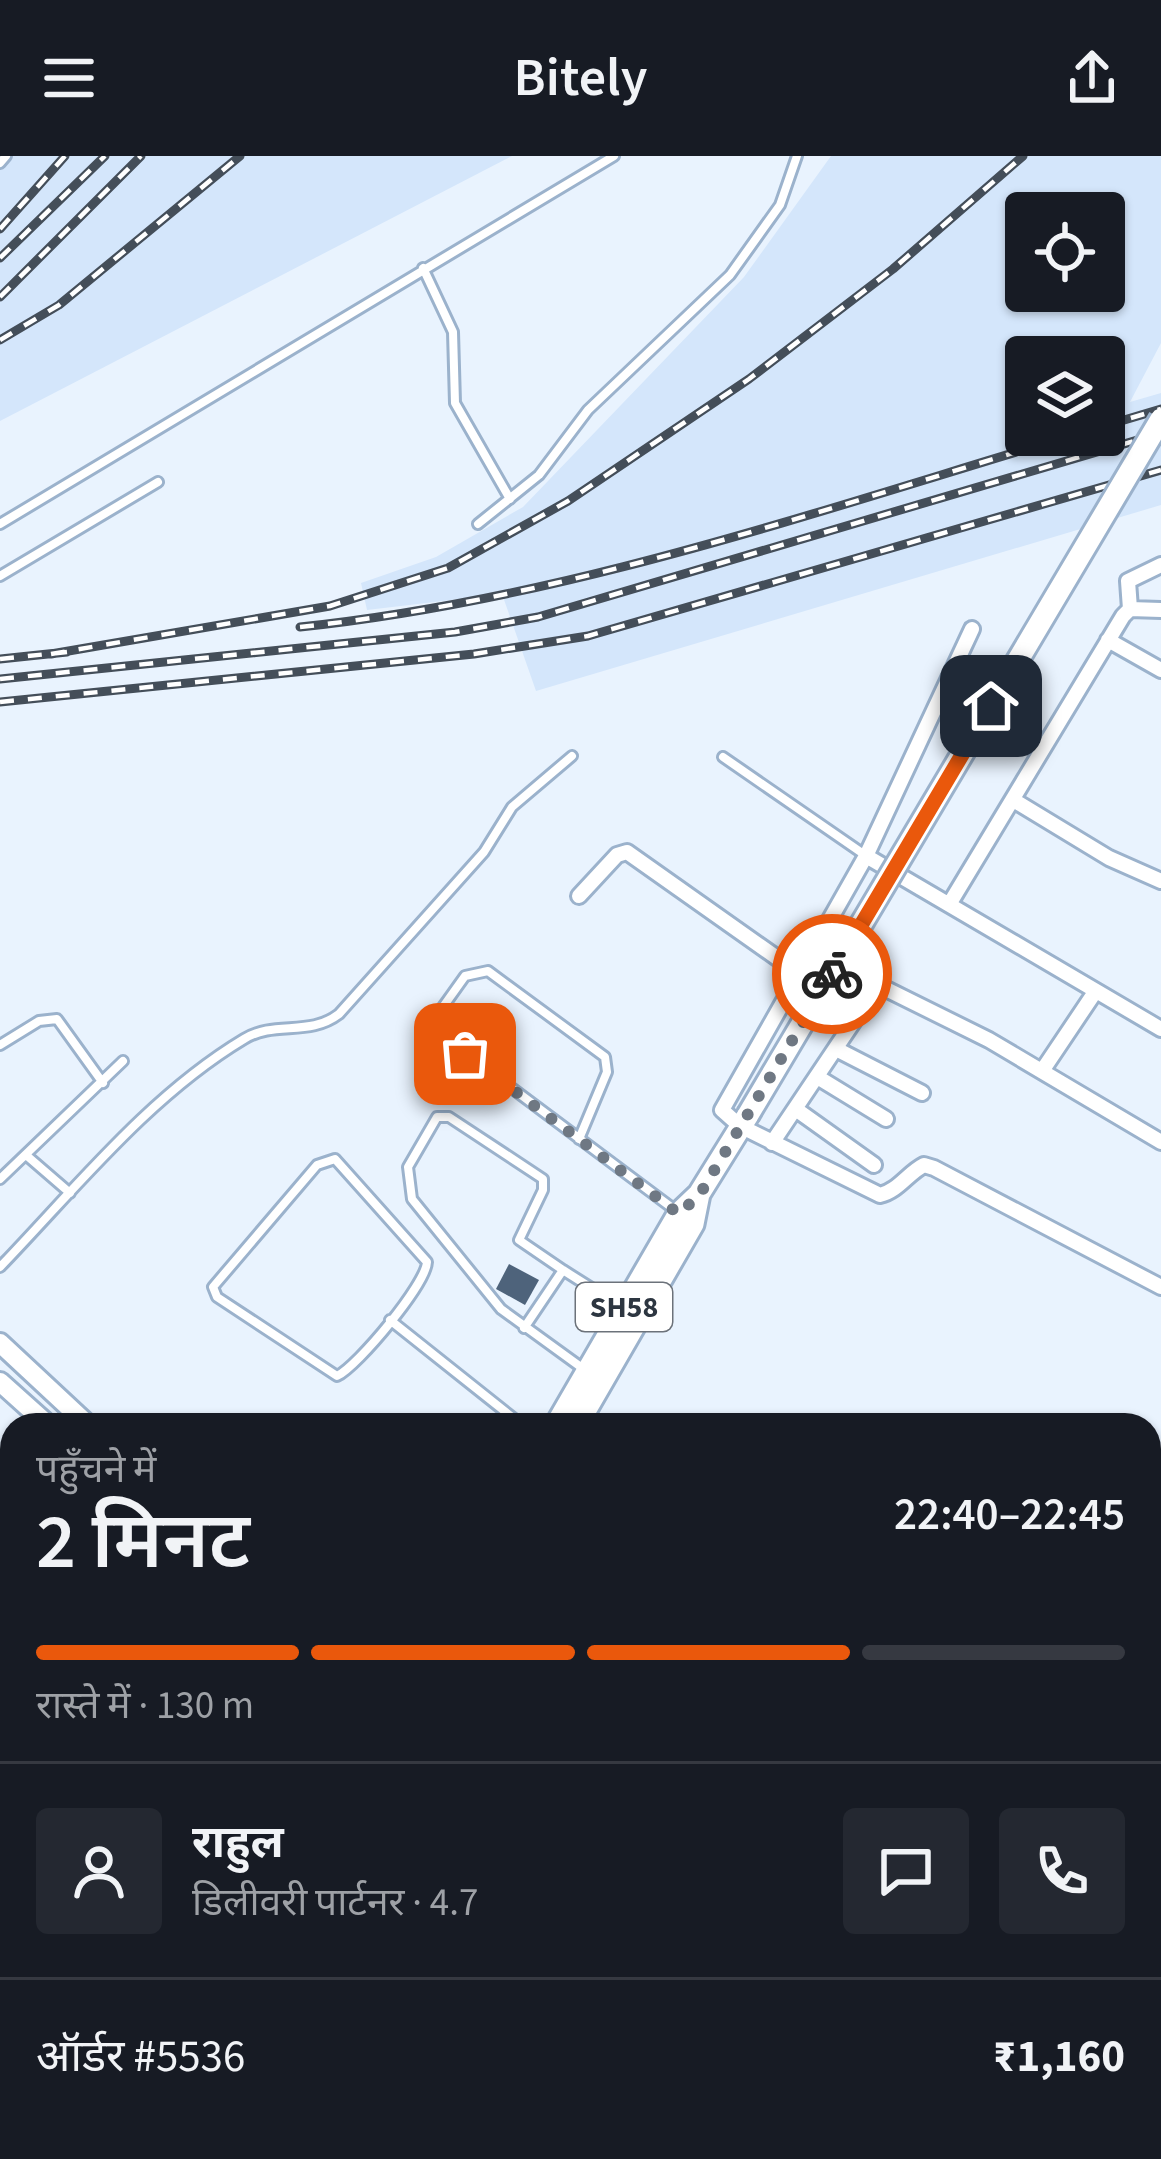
<!DOCTYPE html>
<html lang="hi">
<head>
<meta charset="utf-8">
<style>
  :root { --surface:#171b24; --page:#242831; --text:#f1f3f6; --muted:#9ea1a6; --line:#363941; --accent:#ea580c }
  body { margin:0; font-family:"Source Sans 3","Noto Sans Devanagari",sans-serif; background:var(--page); color:var(--text); height:100vh; display:flex; flex-direction:column; font-size:45px; white-space:nowrap }
  * { box-sizing:border-box; margin:0 }
  p { font-size:39px; color:var(--muted) }
  .icon { flex:none; width:66px; height:66px; fill:none; stroke:currentColor; stroke-width:2; stroke-linecap:round; stroke-linejoin:round }
  .map { position:relative; flex:1; overflow:hidden }
  .sheet { position:absolute; left:0px; top:1257px; width:1161px; height:747px; display:flex; flex-direction:column; background:var(--surface); border-radius:36px 36px 0 0; box-shadow:0 3px 9px #0004 }
  .sheet>* { flex:none }
  .tools { position:absolute; left:1005px; top:36px; display:grid; gap:24px }
  .tools a { display:grid; place-items:center; width:120px; height:120px; border-radius:12px; background:var(--surface); box-shadow:0 3px 9px #0004; font-size:60px }
  .pin { position:absolute; display:grid; place-items:center; width:102px; height:102px; color:#fff; margin:-51px; border-radius:24px; box-shadow:0 6px 18px #0006 }
  .courier { position:absolute; display:grid; place-items:center; width:120px; height:120px; margin:-60px; border:9px solid #ea580c; border-radius:50%; background:#fff; color:#222; box-shadow:0 3px 15px #0007 }
  .overview em { font-style:normal; font-weight:600 }
  .overview div { display:flex; flex-direction:column-reverse }
  .overview { display:flex; align-items:center; justify-content:space-between; height:204px; padding:0 36px }
  h1 { font-size:78px; font-weight:600; line-height:90px }
  .bar { display:grid; grid-template-columns:repeat(4,1fr); gap:18px 12px; align-content:center; height:144px; padding:0 36px }
  .bar i { height:15px; border-radius:9px; background:var(--line) }
  .bar .active { background:var(--accent) }
  .bar p { grid-column:span 4 }
  .line { display:flex; align-items:center; gap:30px; padding:0 36px; border-top:3px solid var(--line) }
  .line div { flex:1 }
  .round { display:grid; place-items:center; flex:none; width:126px; height:126px; border-radius:12px; background:var(--page) }
  header { display:flex; justify-content:space-between; align-items:center; height:156px; padding:0 36px; background:var(--surface); font-size:54px; font-weight:600 }
  .map>svg:first-child { display:block }
  .built { fill:#d4e6fb; fill-rule:evenodd }
  .building { fill:#4e637b }
  .lines { fill:none; stroke-linecap:round; stroke-linejoin:round }
  .service-casing { stroke:#9bb2cc; stroke-width:14 }
  .minor-casing { stroke:#9bb2cc; stroke-width:20 }
  .tertiary-casing { stroke:#9bb2cc; stroke-width:22 }
  .secondary-casing { stroke:#9bb2cc; stroke-width:24 }
  .primary-casing { stroke:#9bb2cc; stroke-width:27 }
  .service { stroke:#fff; stroke-width:8 }
  .minor { stroke:#fff; stroke-width:14 }
  .tertiary { stroke:#fff; stroke-width:16 }
  .secondary { stroke:#fff; stroke-width:18 }
  .primary { stroke:#fff; stroke-width:21 }
  .rail-casing { stroke:#444e59; stroke-width:9 }
  .rail { stroke:#fff; stroke-width:4.5; stroke-dasharray:14; stroke-linecap:butt }
  .primary-bridge-casing { stroke:#9bb2cc; stroke-width:27; stroke-linecap:butt }
  .primary-bridge { stroke:#fff; stroke-width:21 }
  .done { stroke:#6f7883; stroke-width:12; stroke-dasharray:0 21.6 }
  .route { stroke:#ea580c; stroke-width:15 }
  .labels { text-anchor:middle; stroke-width:12; stroke-linejoin:round; paint-order:stroke }
  .shield { fill:#fff; stroke:#6c727a; stroke-width:3 }
  .shield-label { font-size:30px; font-weight:bold; fill:#2d3641 }
</style>
</head>
<body>
<header><svg class="icon" aria-label="menu" viewBox="0 0 24 24"><path d="M4 6h16M4 12h16M4 18h16"/></svg>Bitely<svg class="icon" aria-label="share" viewBox="0 0 24 24"><path d="M12 15V3M7 8l5-5 5 5M5 13v7h14v-7"/></svg></header>
<div class="map">
<svg width="1161" height="2003" viewBox="0 0 1161 2003">
  <rect width="100%" height="100%" fill="#e9f3fe"/>
  <path class="built" d="M0,0H512L0,265Z
    M831,0H1161V187L1130,246L1161,237V349L536,535L502,438L367,454L361,427L436,401L523,351L744,121ZM1026,57H1104V135H1026ZM1026,201H1104V279H1026Z"/>
  <path class="building" d="M509,1108L539,1124L525,1149L496,1133Z"/>
  <g class="lines">
    <defs>
      <path id="service" d="M0,7L6,0
        M423,112L453,176L455,247L510,343
        M0,368L614,0
        M478,368L539,319L588,254L730,119L780,49L797,0
        M0,420L158,326
        M723,601L865,699
        M0,889L39,865L57,863L103,927
        M579,983L607,916L605,901L488,815L465,820L440,855L446,883L675,1054
        M26,999L70,1037
        M335,1003L427,1106C426,1128 358,1210 337,1220L217,1141L213,1131L317,1009Z
        M0,1023L123,905
        M0,1111C76,1032 149,940 244,883C275,864 309,881 339,858L484,696L512,651L572,600
        M563,1114L593,1133
        M390,1164L522,1269
        M524,1172L563,1114L519,1084L543,1034V1023L449,961H437L408,1011L412,1043L501,1153L585,1214
        M0,1507L12,1493
        M49,2003L52,1992
        M192,2003L200,1992"/>
      <path id="minor" d="M1130,453L1128,425L1161,409
        M972,473L866,700L722,954L740,970L880,1039C898,1035 908,1017 924,1009L934,1012L1161,1131
        M1108,484L1161,514
        M1015,645L1109,702L1161,725
        M866,700L1161,873
        M579,740L617,699L627,696L797,816
        M950,747L1123,460L1130,453L1161,454
        M838,894L922,937
        M1042,915L1095,836
        M819,922L886,963
        M797,954L874,1009
        M772,987L878,829L989,884L1161,986
        M1149,1344L1161,1348
        M1149,1603L1161,1609
        M1149,1796L1161,1773
        M0,1877L12,1864
        M385,1992L394,2003
        M953,1992L980,2003
        M438,2003L451,1992
        M1001,2003L1013,1992
        M1155,2003L1161,1997"/>
      <path id="tertiary" d="M1149,1516L1161,1485
        M937,2003L942,1992"/>
      <path id="secondary" d="M0,1187L88,1269
        M0,1226L48,1269
        M772,1992L783,2003
        M804,1992L815,2003"/>
      <path id="primary" d="M556,1269L679,1057L699,1038L748,959
        M577,1269L693,1068L699,1038
        M271,1992V2003
        M295,1992L296,2003"/>
    </defs>
    <use href="#service" class="service-casing"/>
    <use href="#minor" class="minor-casing"/>
    <use href="#tertiary" class="tertiary-casing"/>
    <use href="#secondary" class="secondary-casing"/>
    <use href="#primary" class="primary-casing"/>
    <use href="#service" class="service"/>
    <use href="#minor" class="minor"/>
    <use href="#tertiary" class="tertiary"/>
    <use href="#secondary" class="secondary"/>
    <use href="#primary" class="primary"/>
    <defs>
      <path id="rail" d="M0,73L65,0
        M0,102L105,0
        M0,141L141,0
        M0,184L59,149L240,0
        M1104,270L1161,253
        M300,471C566,443 817,355 1073,279
        M51,498L330,450L448,412L568,345L749,223L893,113L1023,0
        M0,503L67,496
        M0,523L455,476L538,461L1161,277
        M0,546L474,498L588,480L1161,314"/>
    </defs>
    <use href="#rail" class="rail-casing"/>
    <use href="#rail" class="rail"/>
    <defs>
      <path id="primary-bridge" d="M748,959L1161,263"/>
    </defs>
    <use href="#primary-bridge" class="primary-bridge-casing"/>
    <use href="#primary-bridge" class="primary-bridge"/>
  </g>
  <g class="lines">
    <path class="done" d="M465,898L679,1058L700,1038L832,818"/>
    <path class="route" d="M832,818L991,550"/>
  </g>
  <g class="labels">
    <rect class="shield" x="576" y="1127" width="96" height="48" rx="9"/>
    <g class="shield-label">
      <text x="624" y="1161">SH58</text>
    </g>
  </g>
</svg>
<div class="tools">
<a><svg class="icon" aria-label="locate" viewBox="0 0 24 24"><circle cx="12" cy="12" r="6"/><path d="M12 2v4M12 18v4M2 12h4M18 12h4"/></svg></a>
<a><svg class="icon" aria-label="layers" viewBox="0 0 24 24"><path d="M12 4l9 5-9 5-9-5zM3 14l9 5 9-5"/></svg></a>
</div>
<div class="pin" style="left:465px;top:898px;background:#ea580c"><svg class="icon" aria-label="bag" viewBox="0 0 24 24"><path d="M5 8h14l-1 12H6zM9 8a3 3 0 0 1 6 0"/></svg></div>
<div class="pin" style="left:991px;top:550px;background:#1f2937"><svg class="icon" aria-label="home" viewBox="0 0 24 24"><path d="M3 11l9-7 9 7M6 9v11h12V9"/></svg></div>
<div class="courier" style="left:832px;top:818px"><svg class="icon" aria-label="bike" viewBox="0 0 24 24"><circle cx="6" cy="16" r="4"/><circle cx="18" cy="16" r="4"/><path d="M6 16l4-8h5l3 8M10 8l3 8H6M13 5h3"/></svg></div>
<section class="sheet">
<div class="overview"><div><h1>2 मिनट</h1><p>पहुँचने में</p></div><em>22:40–22:45</em></div>
<div class="bar"><i class="active"></i><i class="active"></i><i class="active"></i><i></i><p>रास्ते में · 130 m</p></div>
<div class="line" style="height:216px"><a class="round"><svg class="icon" aria-label="person" viewBox="0 0 24 24"><circle cx="12" cy="8" r="4"/><path d="M4 21q1-7 8-7t8 7"/></svg></a><div><b>राहुल</b><p>डिलीवरी पार्टनर · 4.7</p></div><a class="round"><svg class="icon" aria-label="chat" viewBox="0 0 24 24"><path d="M4 5h16v11H9l-5 4z"/></svg></a><a class="round"><svg class="icon" aria-label="phone" viewBox="0 0 24 24"><path d="M5 4h4l2 5-3 2q2 4 5 5l2-3 5 2v4C11 20 4 13 5 4z"/></svg></a></div>
<div class="line" style="height:156px"><div>ऑर्डर #5536</div><b>₹1,160</b></div>
</section>
</div>
</body>
</html>
